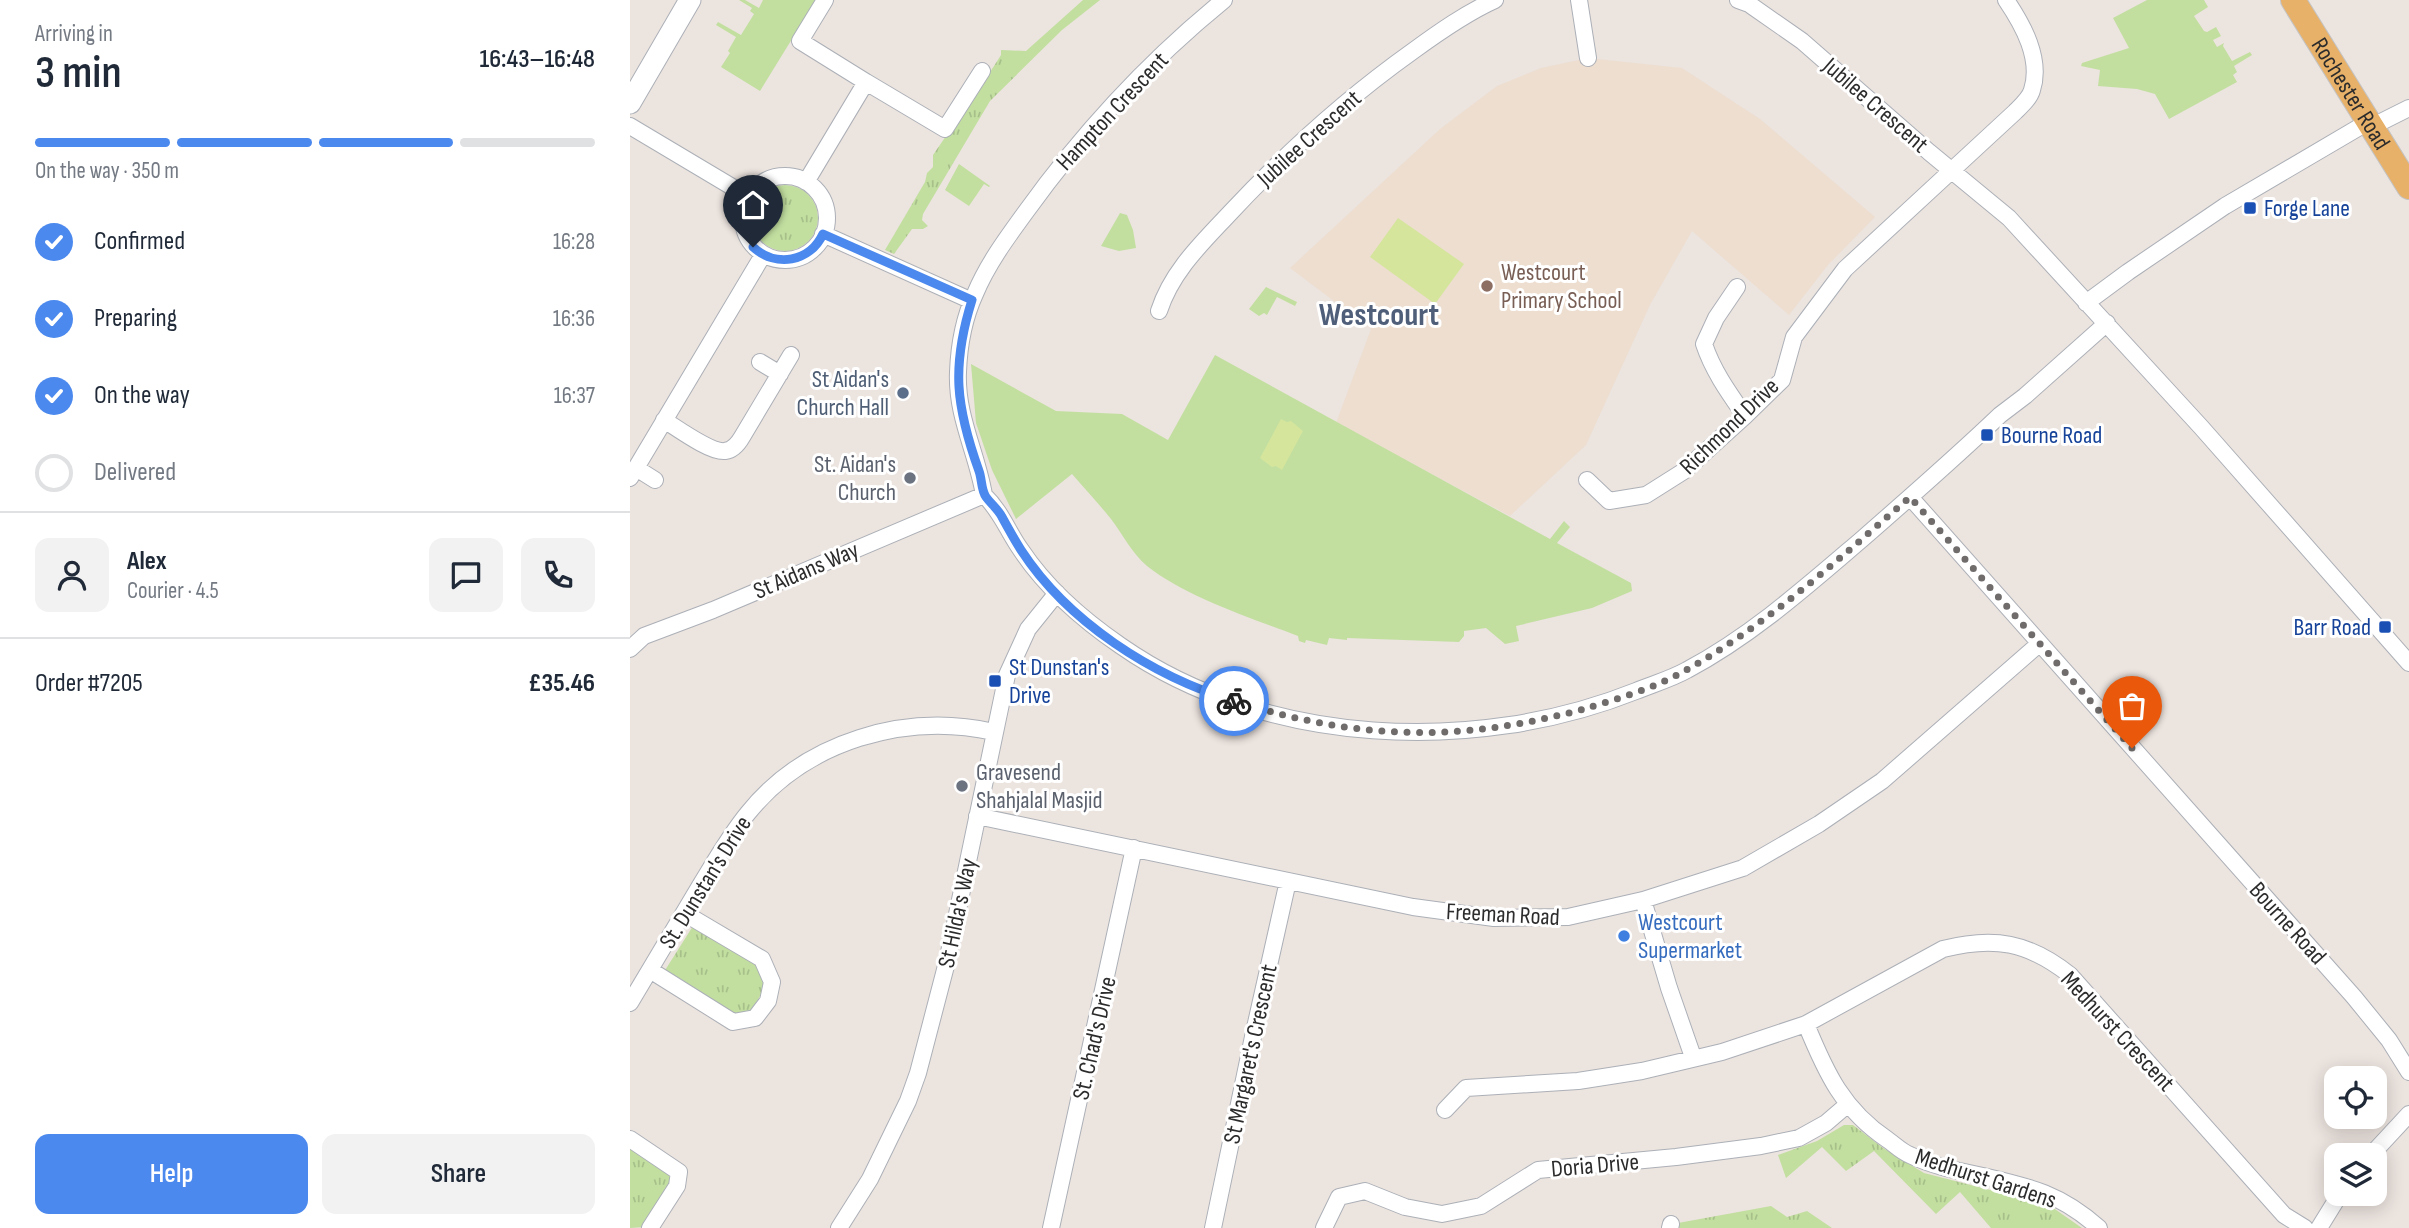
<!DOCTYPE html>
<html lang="en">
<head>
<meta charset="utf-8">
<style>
  :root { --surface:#fff; --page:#f2f2f3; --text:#1f2937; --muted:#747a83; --line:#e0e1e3; --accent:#4b89ee }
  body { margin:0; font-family:"Sofia Sans Condensed",sans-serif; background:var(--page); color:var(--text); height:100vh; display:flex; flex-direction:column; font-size:26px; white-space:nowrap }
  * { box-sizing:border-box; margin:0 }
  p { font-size:23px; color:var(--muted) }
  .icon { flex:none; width:38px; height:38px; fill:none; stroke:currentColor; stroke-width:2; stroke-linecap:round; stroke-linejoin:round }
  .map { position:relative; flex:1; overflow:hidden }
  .side { display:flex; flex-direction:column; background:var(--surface); width:630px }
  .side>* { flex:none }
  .fabs { position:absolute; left:1694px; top:1066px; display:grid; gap:14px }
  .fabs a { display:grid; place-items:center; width:63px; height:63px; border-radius:14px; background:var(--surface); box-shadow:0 4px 18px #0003; font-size:35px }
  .pin { position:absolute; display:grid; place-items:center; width:60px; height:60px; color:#fff; margin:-72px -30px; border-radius:50% 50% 50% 0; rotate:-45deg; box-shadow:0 0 7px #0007 }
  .pin .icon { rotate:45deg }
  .courier { position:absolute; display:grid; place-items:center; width:70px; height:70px; margin:-35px; border:5px solid #4b89ee; border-radius:50%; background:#fff; color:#222; box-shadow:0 2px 9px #0007 }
  .overview em { font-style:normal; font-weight:600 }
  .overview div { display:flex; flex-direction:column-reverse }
  .overview { display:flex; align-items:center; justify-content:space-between; height:119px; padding:0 35px }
  h1 { font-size:46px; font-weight:600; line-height:52px }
  .bar { display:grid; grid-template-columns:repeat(4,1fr); gap:10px 7px; align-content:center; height:84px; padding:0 35px }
  .bar i { height:9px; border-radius:5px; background:var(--line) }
  .bar .selected { background:var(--accent) }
  .bar p { grid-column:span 4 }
  .line { display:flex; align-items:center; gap:18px; padding:0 35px; border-top:2px solid var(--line) }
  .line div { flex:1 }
  .round { display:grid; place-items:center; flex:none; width:74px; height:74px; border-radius:14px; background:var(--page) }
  ol { padding:0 35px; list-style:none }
  li { display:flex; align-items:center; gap:21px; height:77px }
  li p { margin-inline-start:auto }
  li .icon { padding:7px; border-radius:50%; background:var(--accent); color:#fff; stroke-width:4 }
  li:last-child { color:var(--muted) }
  li i { width:38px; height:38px; border:4px solid var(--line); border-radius:50% }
  .primary-button { display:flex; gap:14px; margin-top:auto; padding:14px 35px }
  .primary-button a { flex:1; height:80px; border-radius:14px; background:var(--accent); color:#fff; font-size:28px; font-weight:600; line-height:80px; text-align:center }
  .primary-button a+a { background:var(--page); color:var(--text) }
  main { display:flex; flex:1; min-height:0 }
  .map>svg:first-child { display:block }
  .education { fill:#edded0 }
  .grass { fill:url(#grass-tufts) }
  .park { fill:#c2dfa0 }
  .pitch { fill:#d5e59c }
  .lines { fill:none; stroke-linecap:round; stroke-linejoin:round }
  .street-casing { stroke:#acb0b7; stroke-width:18 }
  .secondary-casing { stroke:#acb0b7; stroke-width:23 }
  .primary-casing { stroke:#c4c4c4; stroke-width:26 }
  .street { stroke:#fff; stroke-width:16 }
  .secondary { stroke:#fff; stroke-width:21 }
  .primary { stroke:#e8b169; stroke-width:24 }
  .done { stroke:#6f6c6b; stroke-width:7; stroke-dasharray:0 12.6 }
  .route { stroke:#4b89ee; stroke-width:9 }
  .transit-dot { fill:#1a4fb4; stroke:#fff; stroke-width:2.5 }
  .education-dot { fill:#8d6e63; stroke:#fff; stroke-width:2.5 }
  .service-dot { fill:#5c6f8a; stroke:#fff; stroke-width:2.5 }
  .worship-dot { fill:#6b7280; stroke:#fff; stroke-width:2.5 }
  .shop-dot { fill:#3f7fe0; stroke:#fff; stroke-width:2.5 }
  .labels { text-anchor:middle; stroke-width:6; stroke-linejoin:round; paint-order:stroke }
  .street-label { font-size:24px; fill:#2c2c2c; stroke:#fff }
  .transit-label { font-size:24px; fill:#164399; stroke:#fff; text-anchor:start }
  .education-label { font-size:24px; fill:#785e54; stroke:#fff; text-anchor:start }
  .service-label { font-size:24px; fill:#4e5e75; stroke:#fff; text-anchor:end }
  .worship-label { font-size:24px; fill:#5b616d; stroke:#fff; text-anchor:end }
  .shop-label { font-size:24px; fill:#366cbe; stroke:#fff; text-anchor:start }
  .district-label { font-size:32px; font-weight:bold; fill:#4f5f7a; stroke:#fff }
</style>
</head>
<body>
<main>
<section class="side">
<div class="overview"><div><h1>3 min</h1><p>Arriving in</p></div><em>16:43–16:48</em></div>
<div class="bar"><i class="selected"></i><i class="selected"></i><i class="selected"></i><i></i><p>On the way · 350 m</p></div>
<ol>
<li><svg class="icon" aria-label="check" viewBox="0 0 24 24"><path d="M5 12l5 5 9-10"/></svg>Confirmed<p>16:28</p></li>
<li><svg class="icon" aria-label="check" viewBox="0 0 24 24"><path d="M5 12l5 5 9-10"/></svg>Preparing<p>16:36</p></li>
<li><svg class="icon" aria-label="check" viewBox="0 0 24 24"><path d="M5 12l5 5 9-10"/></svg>On the way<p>16:37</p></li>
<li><i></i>Delivered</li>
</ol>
<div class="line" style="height:126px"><a class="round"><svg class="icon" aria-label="person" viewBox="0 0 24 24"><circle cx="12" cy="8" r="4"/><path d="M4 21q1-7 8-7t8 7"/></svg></a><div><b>Alex</b><p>Courier · 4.5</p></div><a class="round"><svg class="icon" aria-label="chat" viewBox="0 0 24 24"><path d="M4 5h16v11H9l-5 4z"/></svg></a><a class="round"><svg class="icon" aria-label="phone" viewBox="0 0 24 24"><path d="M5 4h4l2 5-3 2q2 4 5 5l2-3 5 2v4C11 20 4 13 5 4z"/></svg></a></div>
<div class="line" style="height:91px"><div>Order #7205</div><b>£35.46</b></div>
<div class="primary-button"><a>Help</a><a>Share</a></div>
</section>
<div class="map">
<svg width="1779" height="1228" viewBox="0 0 1779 1228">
  <defs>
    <pattern id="grass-tufts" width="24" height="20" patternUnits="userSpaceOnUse" patternTransform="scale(1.75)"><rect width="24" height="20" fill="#c2dfa0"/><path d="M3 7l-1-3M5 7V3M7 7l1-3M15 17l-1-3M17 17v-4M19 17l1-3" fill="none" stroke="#a7c08a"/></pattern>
  </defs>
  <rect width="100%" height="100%" fill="#ece4df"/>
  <path class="education" d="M958,58L1052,68L1130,119L1245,217L1198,265L1159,315L1062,231L1020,305L956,445L880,516L706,423L741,329L660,268L810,129L867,86L911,68Z"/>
  <path class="grass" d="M453,0H470L432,30L360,101L293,214L292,220L298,226L293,229H282L264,254L255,250L295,182L297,173L303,167V155L364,66L371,55V50L396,51Z
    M122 218a33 33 0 1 1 66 0a33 33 0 1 1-66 0Z
    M63,926L117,957L131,970L137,985L120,1012L104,1017L32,975Z
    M1214,1125H1223L1253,1148L1294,1173L1419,1205L1452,1228H1361L1330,1192L1306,1214L1244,1151L1216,1171L1192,1147L1156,1178L1148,1155L1187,1141Z
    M0,1146L42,1175L41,1185L15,1227L0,1228Z
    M1141,1206L1157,1217L1177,1211L1202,1228H1045L1048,1223Z"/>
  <path class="park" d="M109,0H115L129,8L133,0H186L130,91L91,67L100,53L98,51L106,37L86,25L88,22L111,35L124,14L120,11L122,8Z
    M1517,0H1574L1578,7L1564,16L1574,31L1577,32L1586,27L1591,36L1583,40L1587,47L1594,43L1593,46L1602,61L1620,52L1622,55L1604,66L1607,72L1603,75L1607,82L1539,119L1525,94L1507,89L1468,86L1470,70L1451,66L1452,63L1499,48L1483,18Z
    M329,164L360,186L359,187L354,184L339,206L315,190Z
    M490,213L497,215L503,230L506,248L489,251L471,246Z
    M636,287L667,302L665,306L647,297L637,315L634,313L629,316L619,309Z
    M585,355L920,539L934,521L940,527L927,543L1001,583L1002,591L962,608L886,626L889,641L875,644L856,628L834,631V636L829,642L717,638V640L699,638L697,645L676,640L675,643L669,641L668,636C623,619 554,596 517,566C502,553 493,535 481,519C469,504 455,489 442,474L386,519L362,470L346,423L341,364L426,411L492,414L538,440Z"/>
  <path class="pitch" d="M768,218L834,264L805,304L740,257Z
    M651,419L657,422L661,421L673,431L652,470L646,466L642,467L630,458Z"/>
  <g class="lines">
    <defs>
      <path id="street" d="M195,0L170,41L236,82
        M949,0L958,58
        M1108,0L1119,4L1172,41L1299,152L1379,218L1571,427L1779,663
        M0,126L119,197
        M1741,127L1779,108
        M113 218a42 42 0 1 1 84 0a42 42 0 1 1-84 0Z
        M176,182L236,82L315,129L352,71
        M193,234L342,301
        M1107,287L1086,318L1074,344C1083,371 1099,393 1115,416
        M1456,303L1498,272L1595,206L1738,122
        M529,311C542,271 572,243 600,213C656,153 717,98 783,51C809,32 836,13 865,0
        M130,362L150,374
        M34,420C47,428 81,453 95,451C103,450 108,444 112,437L161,355
        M6,468L25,480
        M0,478L133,255
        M957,480L979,501L1016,495L1054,471L1115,416L1152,380L1164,337L1215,269L1385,112C1391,106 1400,98 1402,90C1412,59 1393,25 1376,0
        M354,495C371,511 378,532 391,550C417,589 453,620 491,646C636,747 846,755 1006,691C1023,684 1041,679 1057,670C1121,636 1176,587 1231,540C1278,499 1325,458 1370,415L1395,396L1477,323
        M354,495C347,453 326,416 328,372C329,345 334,318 345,294C357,265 376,239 395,213C451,135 519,61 594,0
        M1280,497L1724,997L1759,1040L1779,1072
        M0,649L14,636L83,610L354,495
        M347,816L783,907L864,918L938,917L1013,900L1113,868L1189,824L1252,781L1409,644
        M1013,900L1039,988L1063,1057
        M20,970L103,1022L125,1018L138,1001L142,982L132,959L54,913
        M0,1003C23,965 45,927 68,889C84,863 99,836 118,813C176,741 275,712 364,732
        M1176,1024C1196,1073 1213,1110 1258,1140C1265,1145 1272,1152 1280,1155C1302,1166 1329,1171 1353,1176C1401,1187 1431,1194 1469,1228
        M815,1110L836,1088L948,1081L1012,1071L1092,1052L1176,1024L1313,949C1364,936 1398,942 1440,975L1654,1215L1675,1228
        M0,1139L49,1172L47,1186L20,1228
        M1741,1155L1779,1114
        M209,1228L240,1179L278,1101L288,1073L317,962L377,675L398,629L427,593
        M421,1228L504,848
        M583,1228L624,1032L658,881
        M694,1228L709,1197L735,1191L775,1207L812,1214L851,1206L908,1170L1046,1157L1131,1146L1169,1138L1196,1123L1217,1105
        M1040,1228L1041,1224
        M1689,1228L1710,1194"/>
      <path id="secondary" d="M0,103L60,0"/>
      <g id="primary">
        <path id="s1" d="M1663,0L1779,187"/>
      </g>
    </defs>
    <use href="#street" class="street-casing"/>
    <use href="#secondary" class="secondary-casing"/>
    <use href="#primary" class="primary-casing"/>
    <use href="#street" class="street"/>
    <use href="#secondary" class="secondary"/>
    <use href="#primary" class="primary"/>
  </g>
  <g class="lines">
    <path class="done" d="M604,701C728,740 828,743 954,709C987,699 1028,687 1058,669C1139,623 1209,559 1280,497L1502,748"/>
    <path class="route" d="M123,247C146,268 180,262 193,234L342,300C321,367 326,407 349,471C352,479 351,490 356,497C361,504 368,509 372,517C378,528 384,539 391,550C438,622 522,676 604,701"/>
  </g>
  <g class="transit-dot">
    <rect x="1613" y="201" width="14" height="14" rx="3.5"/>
    <rect x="1350" y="428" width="14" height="14" rx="3.5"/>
    <rect x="1748" y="620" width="14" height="14" rx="3.5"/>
    <rect x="358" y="674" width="14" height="14" rx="3.5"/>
  </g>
  <circle class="education-dot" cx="857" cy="286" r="7"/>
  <circle class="service-dot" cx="273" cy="393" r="7"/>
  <g class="worship-dot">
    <circle cx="280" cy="478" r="7"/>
    <circle cx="332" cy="786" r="7"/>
  </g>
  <circle class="shop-dot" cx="994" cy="936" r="7"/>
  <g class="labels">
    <g class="street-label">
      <text dy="8" stroke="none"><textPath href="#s1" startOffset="110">Rochester Road</textPath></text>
      <text transform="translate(1246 105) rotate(41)" y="8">Jubilee Crescent</text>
      <text transform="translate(482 111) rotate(-47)" y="8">Hampton Crescent</text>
      <text transform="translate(679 138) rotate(-42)" y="8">Jubilee Crescent</text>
      <text transform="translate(1099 426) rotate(-44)" y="8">Richmond Drive</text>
      <text transform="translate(176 570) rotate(-23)" y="8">St Aidans Way</text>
      <text transform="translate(75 882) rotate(-58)" y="8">St. Dunstan's Drive</text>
      <text transform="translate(327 913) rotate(-78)" y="8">St Hilda's Way</text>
      <text transform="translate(873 914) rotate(3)" y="8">Freeman Road</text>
      <text transform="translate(1658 923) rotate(48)" y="8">Bourne Road</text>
      <text transform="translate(1488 1031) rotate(47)" y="8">Medhurst Crescent</text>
      <text transform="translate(464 1038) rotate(-77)" y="8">St. Chad's Drive</text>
      <text transform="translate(620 1054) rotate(-78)" y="8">St Margaret's Crescent</text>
      <text transform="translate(965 1165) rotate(-5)" y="8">Doria Drive</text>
      <text transform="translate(1356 1178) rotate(18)" y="8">Medhurst Gardens</text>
    </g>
    <g class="transit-label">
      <text x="1634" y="216">Forge Lane</text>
      <text x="1371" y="443">Bourne Road</text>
      <text x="1741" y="635" text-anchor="end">Barr Road</text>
      <text x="379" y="675">St Dunstan's<tspan x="379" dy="28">Drive</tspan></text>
    </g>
    <g class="education-label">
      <text x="871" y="280">Westcourt<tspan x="871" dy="28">Primary School</tspan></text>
    </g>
    <g class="service-label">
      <text x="259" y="387">St Aidan's<tspan x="259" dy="28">Church Hall</tspan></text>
    </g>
    <g class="worship-label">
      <text x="266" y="472">St. Aidan's<tspan x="266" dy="28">Church</tspan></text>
      <text x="346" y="780" text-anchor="start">Gravesend<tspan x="346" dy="28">Shahjalal Masjid</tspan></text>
    </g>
    <g class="shop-label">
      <text x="1008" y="930">Westcourt<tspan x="1008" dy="28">Supermarket</tspan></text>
    </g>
    <g class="district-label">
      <text x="749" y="325">Westcourt</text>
    </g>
  </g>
</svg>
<div class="fabs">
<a><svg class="icon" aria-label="locate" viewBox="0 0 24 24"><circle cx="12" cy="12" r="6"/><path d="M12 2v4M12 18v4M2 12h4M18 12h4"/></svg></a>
<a><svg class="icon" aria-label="layers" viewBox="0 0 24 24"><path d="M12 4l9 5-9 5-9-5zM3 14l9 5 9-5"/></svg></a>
</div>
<div class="pin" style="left:1502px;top:748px;background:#ea580c"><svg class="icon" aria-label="bag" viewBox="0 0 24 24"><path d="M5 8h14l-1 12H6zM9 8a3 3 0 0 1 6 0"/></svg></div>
<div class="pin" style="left:123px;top:247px;background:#1f2937"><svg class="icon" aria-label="home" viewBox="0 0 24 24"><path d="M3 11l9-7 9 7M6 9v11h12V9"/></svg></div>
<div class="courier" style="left:604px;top:701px"><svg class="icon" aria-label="bike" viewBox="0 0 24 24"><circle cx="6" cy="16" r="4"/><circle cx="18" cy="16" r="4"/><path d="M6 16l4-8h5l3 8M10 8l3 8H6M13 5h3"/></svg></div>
</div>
</main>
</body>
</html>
